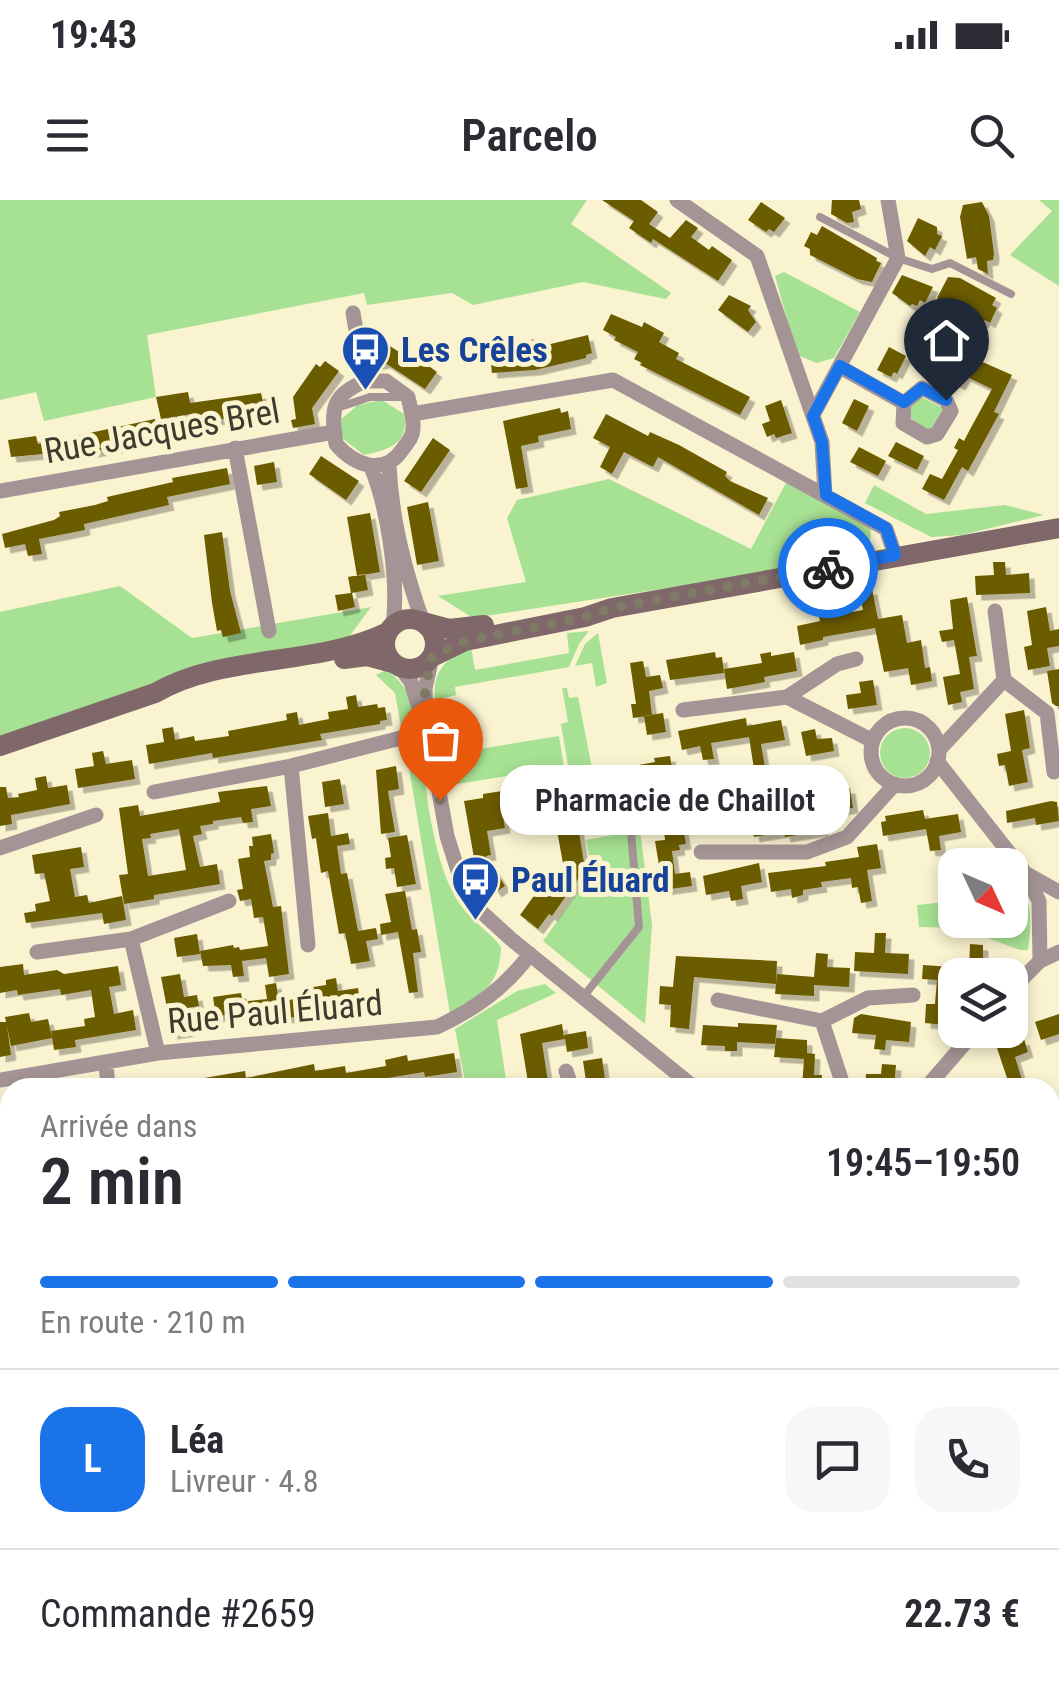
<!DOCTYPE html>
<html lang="fr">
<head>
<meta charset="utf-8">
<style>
  :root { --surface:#fff; --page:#f7f7f7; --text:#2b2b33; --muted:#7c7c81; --line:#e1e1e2; --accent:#1a73e8 }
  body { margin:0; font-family:"Roboto Condensed",sans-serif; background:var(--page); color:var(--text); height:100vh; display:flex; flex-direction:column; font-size:38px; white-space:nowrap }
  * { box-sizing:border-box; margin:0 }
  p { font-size:32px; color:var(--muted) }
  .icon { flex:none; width:55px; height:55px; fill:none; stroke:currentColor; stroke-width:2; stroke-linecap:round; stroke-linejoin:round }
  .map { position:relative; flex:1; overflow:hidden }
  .side { position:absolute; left:0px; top:878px; width:1060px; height:622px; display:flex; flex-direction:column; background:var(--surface); border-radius:30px 30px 0 0; box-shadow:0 5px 15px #0003 }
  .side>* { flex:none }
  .needle { width:65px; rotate:134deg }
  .buttons { position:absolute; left:938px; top:648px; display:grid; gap:20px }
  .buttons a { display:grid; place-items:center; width:90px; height:90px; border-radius:20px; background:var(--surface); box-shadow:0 5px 15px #0003; font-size:50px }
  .pin { position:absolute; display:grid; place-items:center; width:85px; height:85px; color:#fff; margin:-102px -42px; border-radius:50% 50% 50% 0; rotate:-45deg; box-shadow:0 0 10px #0007 }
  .pin .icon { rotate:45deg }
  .courier { position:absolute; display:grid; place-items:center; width:100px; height:100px; margin:-50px; border:8px solid #1a73e8; border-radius:50%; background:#fff; color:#222; box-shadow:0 2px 12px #0007 }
  .bubble { position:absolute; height:70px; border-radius:30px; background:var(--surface); box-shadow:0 5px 15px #0003; font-size:32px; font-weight:600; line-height:70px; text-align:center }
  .overview em { font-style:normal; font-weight:600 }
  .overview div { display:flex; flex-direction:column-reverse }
  .overview { display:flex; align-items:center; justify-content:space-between; height:170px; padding:0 40px }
  h1 { font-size:65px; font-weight:600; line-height:75px }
  .bar { display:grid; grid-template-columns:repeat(4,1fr); gap:15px 10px; align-content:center; height:120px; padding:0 40px }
  .bar i { height:12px; border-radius:8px; background:var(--line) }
  .bar .selected { background:var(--accent) }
  .bar p { grid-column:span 4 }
  .line { display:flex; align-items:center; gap:25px; padding:0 40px; border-top:2px solid var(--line) }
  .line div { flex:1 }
  .round { display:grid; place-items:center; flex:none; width:105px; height:105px; border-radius:30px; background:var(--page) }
  .status { display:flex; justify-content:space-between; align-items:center; height:70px; padding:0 50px; background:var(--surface); direction:ltr }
  .status svg { height:28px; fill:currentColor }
  header { display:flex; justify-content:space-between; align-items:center; height:130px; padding:0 40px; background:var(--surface); font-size:45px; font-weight:600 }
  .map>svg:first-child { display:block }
  .green { fill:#a7e193 }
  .building { fill:#6c5c00; fill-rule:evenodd; filter:url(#shadow) }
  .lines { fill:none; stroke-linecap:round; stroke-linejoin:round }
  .service { stroke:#a59496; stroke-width:8 }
  .minor { stroke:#a59496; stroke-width:15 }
  .secondary { stroke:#80686a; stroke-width:20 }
  .done { stroke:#7f7b66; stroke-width:10; stroke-dasharray:0 18 }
  .route { stroke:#1a73e8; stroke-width:12 }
  .labels { text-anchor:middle; stroke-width:10; stroke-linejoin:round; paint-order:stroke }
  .transit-label { font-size:35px; font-weight:bold; fill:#164399; stroke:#faf3d0; text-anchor:start }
  .street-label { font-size:35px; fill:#3d3b2d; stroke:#faf3d0 }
</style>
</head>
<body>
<div class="status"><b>19:43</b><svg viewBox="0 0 49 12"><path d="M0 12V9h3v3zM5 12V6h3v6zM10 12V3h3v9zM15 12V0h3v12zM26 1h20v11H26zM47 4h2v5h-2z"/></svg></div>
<header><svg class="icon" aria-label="menu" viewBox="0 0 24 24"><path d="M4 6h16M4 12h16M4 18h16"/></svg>Parcelo<svg class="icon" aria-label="search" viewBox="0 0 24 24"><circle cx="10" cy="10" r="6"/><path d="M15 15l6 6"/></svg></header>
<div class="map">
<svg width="1059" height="1498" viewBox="0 0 1059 1498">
  <defs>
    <filter id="shadow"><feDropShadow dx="5.5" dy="5.5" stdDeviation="0" flood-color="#0004"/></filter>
  </defs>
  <rect width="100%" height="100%" fill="#faf3d0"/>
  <path class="green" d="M0,0H587L571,24L671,93L666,99L583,82L473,105L452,93L367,105L364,93L147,135L156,197L44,221L36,192L0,200Z
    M1039,0H1059V86L1010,55L1052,11Z
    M784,72L860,112L834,158L817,163L797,155L775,76Z
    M921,197L941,207L943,212L933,229C923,230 911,221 907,212Z
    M382,200L404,214C410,244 388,250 364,255L342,238L340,220L358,205Z
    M609,279L751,349L787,281L869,326C874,338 868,345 860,354L752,375L473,418L438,396L526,382L507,318L517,300Z
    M874,285L926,314L1005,305L1044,315L962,335L931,337L865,303Z
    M120,386L192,438L371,407L346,441L0,538V412Z
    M589,431L579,444L569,467L455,487L456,495L443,498L441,502L443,520L438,522C431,483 432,464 471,447L475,470L569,453L567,433Z
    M598,433L607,483L596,487L592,463L575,466L585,444Z
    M386,470C404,481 427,514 401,527L395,493L376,475Z
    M562,488H567L569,498L578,497L592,568L569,572L561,524L568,522Z
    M880 553a25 25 0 1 1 50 0a25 25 0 1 1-50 0Z
    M559,536L564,567L451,585L444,543L459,541L461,552Z
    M421,547C426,592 434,671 462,707C473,722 490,732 501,747C500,786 481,795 450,814L406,550Z
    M640,630L652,725L645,824L543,741L592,672L586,640Z
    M1010,681C1035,690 1031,727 1028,750H1020L960,728L919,727L917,705L955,701V720H1010Z
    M545,784L556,793L497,820L507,887H466L455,829L517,791Z
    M1059,989V1098L1050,1093V994Z
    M1050,1138L1059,1142V1498H842L844,1490H1050Z
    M10,1326V1490H828L826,1498H0V1328Z"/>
  <path class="building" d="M602,0H641L658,12L649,24L670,38L686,20L698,28L691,37L709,50L712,46L732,60L718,81L653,39L651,43L629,28L634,21Z
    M832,0H859L861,9L852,12L854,22L847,23L831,14Z
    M761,2L785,18L774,32L769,29L766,32L748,20Z
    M982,2L989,16L994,54L993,60L987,61L988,74L978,69L976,57L967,59L960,17L963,5Z
    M918,18L937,27V34L942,36L935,50L930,47L925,56L907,41Z
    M822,26L877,58L876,61L881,63L872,82L857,79L810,55V49L804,46L811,32L817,35Z
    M902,75L933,87L925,103L920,100L917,106L912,104L910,106L892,93Z
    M948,77L960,78L996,98L992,105L997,108L990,123L985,120L983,123L937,98Z
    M729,95L751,106L748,110L756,122L748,132L718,110Z
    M611,114L642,127L644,122L664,133L659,142L679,153L676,159L750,197L740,215L640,165L642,163L634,159L638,152L614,140L616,137L603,130Z
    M926,127L950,140L942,154L919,142Z
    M588,135L592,153L586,155V158L535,170L492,173L490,156L496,155L495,146L536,139L538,147Z
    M384,142L402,154L405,149L437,172L425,189L385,163L374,165L370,144Z
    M889,147L906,156L897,174L894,172L891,177L877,170Z
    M951,148L1012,175L994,212L999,214L968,271L962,267L944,300L922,289L930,274L942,279L958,250L954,248L959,238L964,241L967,235L992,189L965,176L960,185L938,174Z
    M325,161L339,171L312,208L315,224L293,228L291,220L296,219L293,197L316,164L320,167Z
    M188,192L190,203L261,193L266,215L260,216L261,220L240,224L238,216L194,224L192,214L161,219L156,197Z
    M854,199L869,206L857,231L842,223Z
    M781,200L792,233L776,238L774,234L767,237L762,224L770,221L765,206Z
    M560,208L561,213L568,211L571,229L538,236L539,242L521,246L528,287L516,289L503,221Z
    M606,214L648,236L650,232L679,245L727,272L725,276L730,281L768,298L759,315L658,257L653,267L624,252L612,274L600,267L610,247L593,238Z
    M155,219L158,234L152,236L153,240L54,260L53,253L11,257L8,240L36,236L38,244Z
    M433,238L450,250L421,292L404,281Z
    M896,242L924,256L917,270L888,256Z
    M859,247L886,261L878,276L850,262Z
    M321,256L359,281L346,300L309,274Z
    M274,262L277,282L257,285L254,266Z
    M227,268L230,284L167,297L169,305L84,324L85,330L39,339L42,354L28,356L25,344L5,348L2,334L54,320L60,316L59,312L95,305L108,301L107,297L173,282L172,278Z
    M428,302L439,361L417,365L407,307Z
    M370,313L380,372L357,376L347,317Z
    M222,332L230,391L241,433L223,437L221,430L217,431L212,403L204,335Z
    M993,362H1005L1006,375L1029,373L1030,393L976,395L975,376L994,375Z
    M365,374L368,390L352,393L355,407L338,411L335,395L351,393L348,377Z
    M872,389L878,419L902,415L907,443L921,440L925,468L930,467L932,481L911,485L908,468L884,472L875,428L823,437V440L800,445L797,426L820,421L818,413L829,411L830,416L863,410L859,391Z
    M967,397L977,456L969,457L974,489L960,492L962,502L948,505L943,477L960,474L954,440L942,442L939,431L953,429L950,400Z
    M1046,407L1050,431L1059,429V446L1047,448L1050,466L1028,470L1024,447L1032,445L1027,411Z
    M715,452L716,458L722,457L724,473L670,480L666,460Z
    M771,452V456L794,452L797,471L764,477L765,482L727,489L724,469L762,463L760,454Z
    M643,461L646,477L660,475L663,488L649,491L652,515L633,518L631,504H636L630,463Z
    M1059,469V506H1056L1052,503L1047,471Z
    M873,480L877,505L848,509L846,495L861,493L859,482Z
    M356,495L358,507L377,504L378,508L385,507L387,520L380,521V524L320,534L322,540L213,558L212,553L149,564L146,545L164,542L162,529L173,527L175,540L194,536L195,541L229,536L228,531L287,520L286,514L297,512L299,525L329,519L328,512L348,509L346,497Z
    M1024,510L1030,548L1022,550L1028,582L1009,586L1005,565L999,566L997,554L1011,551L1005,514Z
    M663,513L666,532L647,535L644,516Z
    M746,518L747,526L781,520L785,540L761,544L765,567L754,569L749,537L711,543L714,559L703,560L700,546L682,550L678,531Z
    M815,529L817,539L832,538L834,551L806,556L801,532Z
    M103,551L106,564L132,560L135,579L78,588L75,569L94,566L92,553Z
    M670,556L676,592H679L682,607L710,602L708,592L719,590L722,604L741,601L745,626L726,629L725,619L683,627L686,644L679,645L680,650L672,651L675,674L690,672L692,686L663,690L655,641L665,640L662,611L636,616L628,613L622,618L621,615L603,618L600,604L575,607L585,669L552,716L549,714L538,729L520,715L552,671L566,680L552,603L522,608L523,613L503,616L505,628L487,631L491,655L486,656L505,686L496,692L474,658L464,601L483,598V594L570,580L572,591L616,584L615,580L630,578L628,567L655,562L654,558Z
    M396,566L399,589L388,591L395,632L381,634L376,570Z
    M46,576L48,588L67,585L70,604L11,615L12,624L0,626V587H6L8,598L19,597L18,594L37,590L35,578Z
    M340,579L344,604L325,607L322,582Z
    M267,586L271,606L251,609L253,622L243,623L241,617L213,621V624L200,626L202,634L193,636L200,667L217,664L220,684L154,695V699L124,704L119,675L128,674L119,608L138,605L140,616L220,602L218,592ZM179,629L186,670L148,676L142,639L151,638L150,634Z
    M850,588L853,608L820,613L823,631L785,637L784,632L754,637L751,618L770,615L768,604L780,602L782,618L819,611L816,590Z
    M1051,601L1057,602L1059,621L1036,625L1035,618L1007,623L1006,611Z
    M923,610L925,619L958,614L961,632L939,636L941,650L930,651L926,629L883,636L881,622L886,621L885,616Z
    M328,613L331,636L348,633L350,644L337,646L341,674L347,673L358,731L376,728L378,739L366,741L370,761L351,764L345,733L339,734L328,671L321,673L316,638L312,639L308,616Z
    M271,634L274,653L271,654V660L264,661L273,707L281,706L289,774L269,777L266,758L242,761L244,776L233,777L231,765L203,766L200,751L233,745L234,748L239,747L240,750L268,746L263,717L254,718L251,699L240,701L237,690L243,689L238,659L250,657L249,646H253L252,637Z
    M407,635L416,684L397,687L394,668L386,669L385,658L391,657L388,638Z
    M877,644L881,668L867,670L872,701L861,703L858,687L852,688L851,678L821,682L822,687L803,690V695L792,698L791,689L771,692L768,673L826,666L825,662L859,657L857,647Z
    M81,647L84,667L70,669L75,697L87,695L89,703L122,696L126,720L104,724L102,713L26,723L24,713L36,711L35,704L50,701L44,673L35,674L32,655Z
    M759,663L762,682L741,686L743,699L731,701L729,691L706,695L703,676Z
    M405,691L412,730L417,729L421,752L413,753L418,792L409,793L398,732L381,735L380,724L391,722L385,694Z
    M875,733H886L885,753L909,754L908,774L854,771L855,752L874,753Z
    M197,734L200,754L177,757L174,738Z
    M970,744L983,745V759H993V773L969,772Z
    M816,753L828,754L827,767L850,768L849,787L814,785V796L775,794L777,774L814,777Z
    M676,756L777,761L776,784L694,777L689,829L670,827L671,805L659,804L660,786L673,787Z
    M23,764L24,775L57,770L64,774L118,766L121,785L109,787L114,814L133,810L136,830L75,840L76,847L54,850L51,831L85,826L84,819L95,817L91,790L61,795L60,789L18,795L17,790L0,793V767Z
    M923,765L952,767L950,805H946L945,825L925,823L926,804H935L937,780L922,779Z
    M180,774L184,797L197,795L199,806L187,808L190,831L172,834L161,777Z
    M336,778L338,791L358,788L361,807L342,810L340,802L305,807L307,816L251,821L248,801L267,799L265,785L276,783L279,802L309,796L307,788L326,785V780Z
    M241,793L244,811L216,817L213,797Z
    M29,813L31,822L48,819L52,838L11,846L7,826L11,855L0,857V822H6L5,817Z
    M861,814L911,822L909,842L886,840L885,850L874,849L876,835L852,833L854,818Z
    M1059,814V834L1041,840L1035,822Z
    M738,823L777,825L775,844L737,842V851H725V846L701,845L703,825L738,827Z
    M562,824L564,838V835L586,831L588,848L567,852L565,839L542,843L549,888H529L520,834Z
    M776,838L807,840V853L815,854L814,875H822L821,888H802L804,859L774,857Z
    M1024,839L1028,852L1015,857L1022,880L1009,884L997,848Z
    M454,853L457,872L425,877L424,872L388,878L390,888H359L358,883L328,888H318L317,884L290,888H182L181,882L245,871L246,878L314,864L315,871L345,866L346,873L386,866L385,860L407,855L408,861Z
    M602,858L606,886L587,888L583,861Z
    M882,864L896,865L894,888H865L866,874H881Z"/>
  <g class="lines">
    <path class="service" d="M820,17L898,58L932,69L950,63L1011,94
      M334,209L370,197H403
      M583,797L639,727L630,620"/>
    <path class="minor" d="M677,0L757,56L822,242L825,295
      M353,113L365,181
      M840,167L904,203L903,223L927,237L937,234L951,211L946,200L922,188L904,203
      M365,181H386L408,197C410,207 414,218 413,229C413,237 407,243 402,250C384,277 354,265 336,244C331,209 331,196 365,181Z
      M412,214L613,180L886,329L895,355
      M813,215L898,58L888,0
      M235,248L269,431
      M389,264C391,317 405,372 423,422
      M371,267C388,308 399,381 393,426
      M0,291L334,232
      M432,457L425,489L426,520L447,636L463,687L477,708L511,739L695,888
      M400,467L411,482L419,508
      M1004,480L1047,513L1054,572
      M787,497L837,464L856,459
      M683,510L787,497L873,541
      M871 552a34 34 0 1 1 68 0a34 34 0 1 1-68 0Z
      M939,550L1004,480L995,411
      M937,561L1025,673L1039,701L1040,761
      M291,566L308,745
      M154,592L291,566L428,531
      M0,648L96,615
      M701,652H807L847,637L895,584
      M1025,673L1059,692
      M131,739L158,853
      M37,752L131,739L229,701
      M1010,791L1040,761L1059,752
      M718,800L822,821L868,798L913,795
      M822,821L844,888
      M106,862L108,888
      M566,871L572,888
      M0,880L158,853L437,827C475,809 505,788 530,754
      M926,888L976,830
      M1050,1114L1059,1118
      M0,1222L10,1221"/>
    <path class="secondary" d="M385 444a25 25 0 1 1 50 0a25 25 0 1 1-50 0Z
      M423,422L449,429L484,425
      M432,457L465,441L585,417L612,408L1059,328
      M344,459L367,456L393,463
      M0,546L155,493C225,453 316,467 388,432"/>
  </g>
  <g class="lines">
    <path class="done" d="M440,600L426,520L425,489L432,457L465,441L585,417L612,408L828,368"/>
    <path class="route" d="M828,368L895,355L886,328L826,295L822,242L813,216L840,166L904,202L922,188L946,200"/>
  </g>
  <defs>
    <symbol id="bus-pin" viewBox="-11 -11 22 30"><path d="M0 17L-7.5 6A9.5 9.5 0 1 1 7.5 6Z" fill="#1a4fb4" stroke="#faf3d0"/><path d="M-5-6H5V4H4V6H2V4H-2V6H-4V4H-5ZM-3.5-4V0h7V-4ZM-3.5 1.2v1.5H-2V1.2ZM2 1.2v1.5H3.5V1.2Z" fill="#fff"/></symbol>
  </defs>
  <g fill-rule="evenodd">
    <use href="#bus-pin" x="338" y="122" width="55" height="75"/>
    <use href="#bus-pin" x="448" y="652" width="55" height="75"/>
  </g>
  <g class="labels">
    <g class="transit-label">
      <text x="401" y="162">Les Crêles</text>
      <text x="511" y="692">Paul Éluard</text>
    </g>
    <g class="street-label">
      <text transform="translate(162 231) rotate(-10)" y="12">Rue Jacques Brel</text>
      <text transform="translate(275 812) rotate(-5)" y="12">Rue Paul Éluard</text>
    </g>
  </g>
</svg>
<div class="buttons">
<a><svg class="needle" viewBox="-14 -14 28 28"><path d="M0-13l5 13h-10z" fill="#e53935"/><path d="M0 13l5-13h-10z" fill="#7c7c81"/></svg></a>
<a><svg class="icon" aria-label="layers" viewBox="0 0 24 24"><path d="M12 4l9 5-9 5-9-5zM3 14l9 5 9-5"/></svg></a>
</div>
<div class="pin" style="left:440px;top:600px;background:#ea580c"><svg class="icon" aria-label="bag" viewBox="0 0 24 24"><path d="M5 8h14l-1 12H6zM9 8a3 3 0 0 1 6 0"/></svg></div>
<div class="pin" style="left:946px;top:200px;background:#1f2937"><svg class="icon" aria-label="home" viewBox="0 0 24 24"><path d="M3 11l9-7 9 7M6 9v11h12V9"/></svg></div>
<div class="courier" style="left:828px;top:368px"><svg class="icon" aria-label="bike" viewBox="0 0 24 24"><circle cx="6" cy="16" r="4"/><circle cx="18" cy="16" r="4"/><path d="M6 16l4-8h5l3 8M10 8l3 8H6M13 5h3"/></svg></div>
<div class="bubble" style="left:500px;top:565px;width:350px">Pharmacie de Chaillot</div>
<section class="side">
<div class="overview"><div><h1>2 min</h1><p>Arrivée dans</p></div><em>19:45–19:50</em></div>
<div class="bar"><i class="selected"></i><i class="selected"></i><i class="selected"></i><i></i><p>En route · 210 m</p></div>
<div class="line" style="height:180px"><b class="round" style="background:var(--accent);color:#fff">L</b><div><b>Léa</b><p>Livreur · 4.8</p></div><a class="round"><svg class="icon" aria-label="chat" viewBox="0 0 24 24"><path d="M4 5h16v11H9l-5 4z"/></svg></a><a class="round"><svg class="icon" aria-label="phone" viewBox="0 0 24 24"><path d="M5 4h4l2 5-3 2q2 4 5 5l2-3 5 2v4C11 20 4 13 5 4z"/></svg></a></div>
<div class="line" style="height:130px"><div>Commande #2659</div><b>22.73 €</b></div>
</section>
</div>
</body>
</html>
